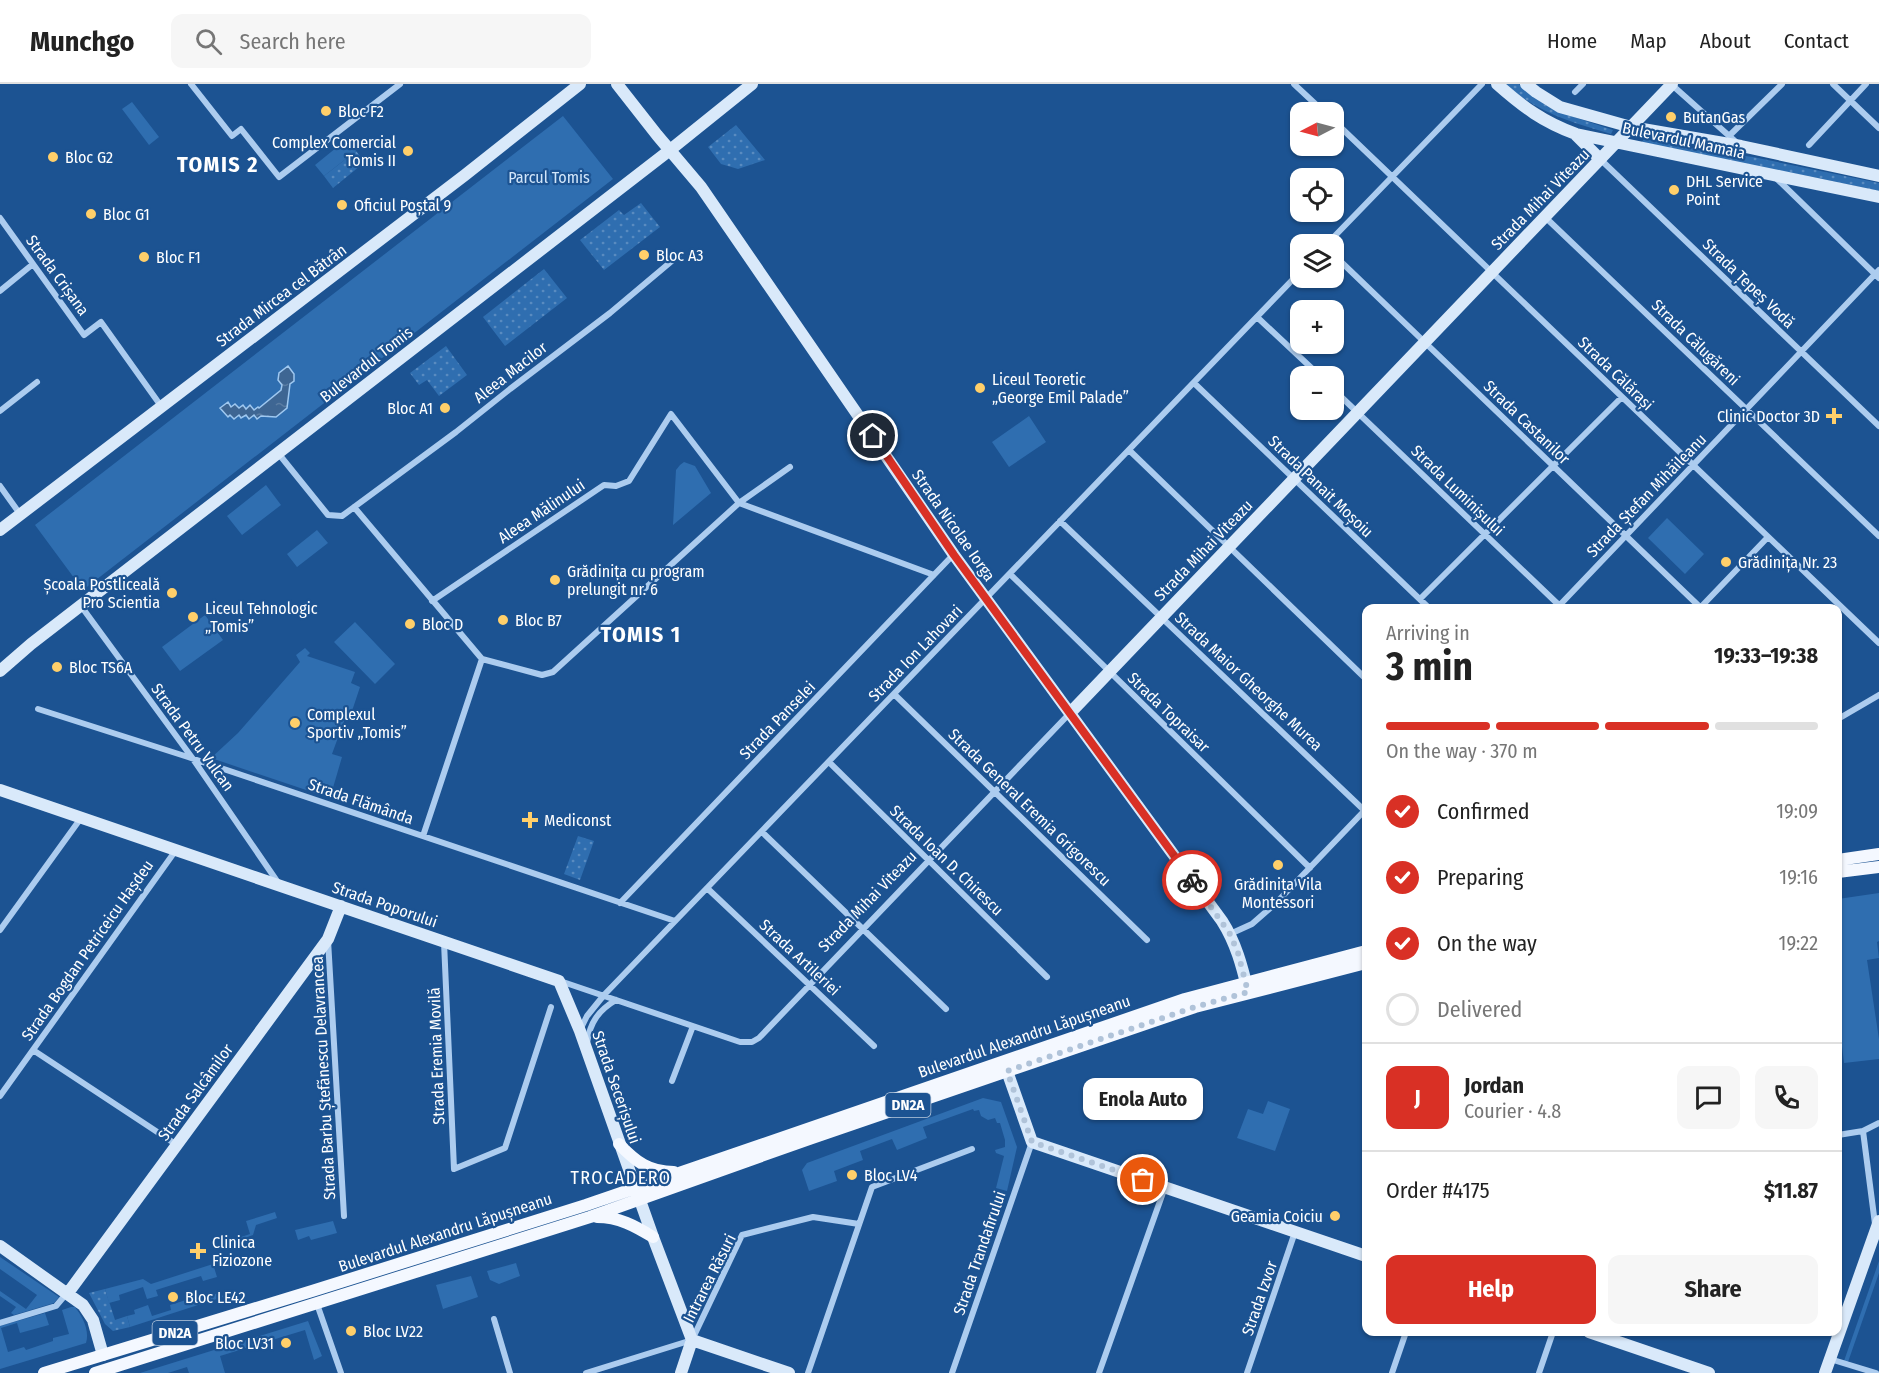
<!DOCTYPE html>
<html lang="en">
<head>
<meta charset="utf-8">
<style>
  :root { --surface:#fff; --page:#f6f6f6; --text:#222; --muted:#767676; --line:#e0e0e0; --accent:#d93025 }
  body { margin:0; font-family:"Fira Sans Condensed",sans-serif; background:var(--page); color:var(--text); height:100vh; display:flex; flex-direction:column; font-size:22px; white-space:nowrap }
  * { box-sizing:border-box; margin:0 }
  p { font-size:20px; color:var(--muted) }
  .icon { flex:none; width:33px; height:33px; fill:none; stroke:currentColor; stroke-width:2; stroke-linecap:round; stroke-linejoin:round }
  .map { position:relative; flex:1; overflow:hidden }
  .sheet { position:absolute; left:1362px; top:520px; width:480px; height:732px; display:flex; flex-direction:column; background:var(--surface); border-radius:12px; box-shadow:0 2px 4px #0004 }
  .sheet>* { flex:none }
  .needle { width:39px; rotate:264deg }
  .tools { position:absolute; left:1290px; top:18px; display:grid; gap:12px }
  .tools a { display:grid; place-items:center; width:54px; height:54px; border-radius:12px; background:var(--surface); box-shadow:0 2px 4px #0004; font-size:30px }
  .pin { position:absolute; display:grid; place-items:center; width:51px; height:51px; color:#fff; margin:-26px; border:3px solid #fff; border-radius:50%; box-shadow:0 2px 6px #0007 }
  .courier { position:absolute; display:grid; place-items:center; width:60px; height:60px; margin:-30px; border:4px solid #d93025; border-radius:50%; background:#fff; color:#222; box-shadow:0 2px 8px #0007 }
  .bubble { position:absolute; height:42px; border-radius:12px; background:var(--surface); box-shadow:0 2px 4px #0004; font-size:20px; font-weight:700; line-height:42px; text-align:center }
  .summary em { font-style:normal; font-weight:700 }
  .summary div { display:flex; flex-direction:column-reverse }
  .summary { display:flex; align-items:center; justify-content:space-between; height:102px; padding:0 24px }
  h1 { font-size:39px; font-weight:700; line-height:45px }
  .bar { display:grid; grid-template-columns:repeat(4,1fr); gap:9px 6px; align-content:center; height:72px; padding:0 24px }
  .bar i { height:8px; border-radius:4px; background:var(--line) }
  .bar .active { background:var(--accent) }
  .bar p { grid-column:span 4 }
  .line { display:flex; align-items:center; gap:15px; padding:0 24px; border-top:2px solid var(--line) }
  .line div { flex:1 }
  .round { display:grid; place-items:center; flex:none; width:63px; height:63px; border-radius:12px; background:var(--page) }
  ol { padding:0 24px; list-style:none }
  li { display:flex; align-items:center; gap:18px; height:66px }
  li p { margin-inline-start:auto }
  li .icon { padding:6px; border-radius:50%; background:var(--accent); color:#fff; stroke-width:4 }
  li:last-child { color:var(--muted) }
  li i { width:33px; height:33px; border:3px solid var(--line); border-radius:50% }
  .primary-button { display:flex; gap:12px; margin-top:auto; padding:12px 24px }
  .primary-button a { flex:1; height:69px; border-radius:12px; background:var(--accent); color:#fff; font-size:24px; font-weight:700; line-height:69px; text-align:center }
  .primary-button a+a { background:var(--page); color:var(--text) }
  header { display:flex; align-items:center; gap:36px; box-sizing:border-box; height:84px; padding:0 30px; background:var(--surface); border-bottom:2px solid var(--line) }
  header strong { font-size:28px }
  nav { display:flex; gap:33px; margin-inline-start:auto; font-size:21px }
  .search { width:420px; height:54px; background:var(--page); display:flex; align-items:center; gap:15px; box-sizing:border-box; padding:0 21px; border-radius:12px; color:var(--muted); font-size:22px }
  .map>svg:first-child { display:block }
  .grass { fill:url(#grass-dots) }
  .green { fill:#2f6eb0 }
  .water { fill:url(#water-ripples); stroke:#9fc8f0; stroke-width:1.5 }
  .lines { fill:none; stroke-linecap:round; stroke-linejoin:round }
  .street { stroke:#acccef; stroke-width:6 }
  .secondary { stroke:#d9e9fa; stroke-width:12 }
  .primary { stroke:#f4f8ff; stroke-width:12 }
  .done { stroke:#b0c3d9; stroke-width:6; stroke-dasharray:0 10.8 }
  .route { stroke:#d93025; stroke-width:8 }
  .poi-dot { fill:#ffcf6a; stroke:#1c5392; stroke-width:2 }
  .labels { text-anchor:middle; stroke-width:4.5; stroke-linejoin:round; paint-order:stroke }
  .shield { fill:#1c5392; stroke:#bbcbde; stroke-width:1.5 }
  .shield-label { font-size:15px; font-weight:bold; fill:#fff }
  .poi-label { font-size:16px; fill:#fff; stroke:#1c5392; text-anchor:start }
  .street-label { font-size:16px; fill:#fff; stroke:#1c5392 }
  .park-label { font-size:16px; fill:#d2e6fa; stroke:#1c5392 }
  .neighbourhood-label { font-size:18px; letter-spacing:1.5px; fill:#fff; stroke:#1c5392 }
  .district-label { font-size:22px; font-weight:bold; letter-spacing:1.5px; fill:#fff; stroke:#1c5392 }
</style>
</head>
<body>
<header>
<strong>Munchgo</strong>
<div class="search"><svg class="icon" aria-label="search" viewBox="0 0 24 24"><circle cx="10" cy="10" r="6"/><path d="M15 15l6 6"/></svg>Search here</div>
<nav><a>Home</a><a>Map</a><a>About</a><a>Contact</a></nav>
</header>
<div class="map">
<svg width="1879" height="1289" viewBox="0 0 1879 1289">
  <defs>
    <pattern id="grass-dots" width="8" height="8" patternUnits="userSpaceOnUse" patternTransform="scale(1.5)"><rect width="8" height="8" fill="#2f6eb0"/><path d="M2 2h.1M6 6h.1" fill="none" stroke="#598bc0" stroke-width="1.8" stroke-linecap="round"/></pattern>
    <pattern id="water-ripples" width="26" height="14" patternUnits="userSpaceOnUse" patternTransform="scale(1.5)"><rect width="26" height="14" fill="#3e6693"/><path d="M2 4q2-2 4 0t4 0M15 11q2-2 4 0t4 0" fill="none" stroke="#5b7da3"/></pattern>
  </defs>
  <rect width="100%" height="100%" fill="#1c5392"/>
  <path class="grass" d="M1506,0H1519L1544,20L1556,27L1613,46L1611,50C1573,39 1535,28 1506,0Z
    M736,41L765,76L738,85L721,80L708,63Z
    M1644,55L1713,68L1753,73L1879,99V107C1800,90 1721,76 1642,58Z
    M356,67L365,78L333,104L324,92Z
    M641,119L660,143L604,186L580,156L619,126L624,131Z
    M544,185L567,214L505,262L483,233Z
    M446,262L467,291L439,312L427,296L419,301L410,289Z
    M578,752L594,757L580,796L564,790Z
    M105,1205L115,1236L127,1232L130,1243L113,1247L105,1240L89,1209Z"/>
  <path class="green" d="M132,18L159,53L149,61L122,25Z
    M563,32L613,95L83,506L35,441Z
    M347,55L356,67L324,92L315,81Z
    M1029,332L1046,358L1009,383L992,358Z
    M684,378L695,382L711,409L673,441L676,386L680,381Z
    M266,401L281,421L242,451L227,432Z
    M1667,434L1704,470L1685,490L1648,454Z
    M317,446L328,459L297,483L287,470Z
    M205,531L223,556L180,587L162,563Z
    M355,538L395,580L375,600L334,558Z
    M305,564L310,569L307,572L355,588L351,599L360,603L351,630L347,629L332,670L342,673L330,714L211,674L238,649L300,578L296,571Z
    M1879,809V857L1877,858L1879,874L1867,876L1879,955V975L1844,979L1840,945L1838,942V815Z
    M983,1014L1001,1018L1017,1063L1007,1107L996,1104L1004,1072L996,1069L995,1066L1005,1063V1056L1000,1039H997L995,1034L988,1036L981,1032L979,1026L974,1027L973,1025L923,1043L927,1054L897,1066L892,1055L860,1067L863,1076L834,1087L837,1097L809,1107L802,1086L807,1079Z
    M1268,1017L1290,1025L1275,1067L1237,1054L1248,1025L1263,1030Z
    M275,1128L277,1134L256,1141L253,1151L233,1158L232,1156L250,1150L246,1137Z
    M333,1137L337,1149L311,1156L309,1152L298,1156L295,1146Z
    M0,1173L59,1213L54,1219L14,1231L11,1229L16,1223L0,1212V1207L26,1225L37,1211L0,1185Z
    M1879,1177V1189L1848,1278L1844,1277Z
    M516,1179L520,1192L499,1200L490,1196L487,1187Z
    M213,1180L217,1193L203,1197L201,1192L156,1206L158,1212L147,1215L143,1203L119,1211L120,1216L109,1219L105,1205L143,1195L151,1200Z
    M471,1192L478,1213L443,1225L436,1201Z
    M221,1208L223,1213L130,1243L127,1232L135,1230L134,1226L148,1221L152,1232L171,1226L170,1221L199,1212L201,1215Z
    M71,1223H75C82,1232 90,1246 86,1259L0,1285V1242L45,1229L49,1241L20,1249L17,1239L1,1244L8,1268L24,1263L26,1266L53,1257V1254L69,1250L62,1226Z
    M308,1237L322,1272L314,1276L305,1246L220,1272L225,1289H189L187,1283L168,1289H140Z"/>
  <path class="water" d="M288,282L294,290V297L290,300L287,324L276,333L261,332L257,335L254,331L249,335L246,331L241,334L239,331L234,335L230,331L228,333L220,324L228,318L231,323L235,320L239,324L243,321L246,325L250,321L254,326L258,323L259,324L281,306L282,301L278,296L279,289Z"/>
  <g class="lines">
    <path class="street" d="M191,0L232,52L241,45L279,93L400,0
      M1294,0L1324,28
      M1833,0L1879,44
      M1672,1L1736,58
      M1575,8L1583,0
      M1334,37L1879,559
      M1729,52L1782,0
      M1809,61L1866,0
      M1600,75L1879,342
      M1776,94L1879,194
      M1545,133L1879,452
      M0,134L84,251L101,238L161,322
      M1327,160L1482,0
      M1334,171L1702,525
      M0,207L33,180
      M1257,233L1320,292
      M1194,299L1430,525
      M1334,306L1563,525
      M0,327L37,298
      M1129,366L1366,595
      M278,369L328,431L342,432L456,348L510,305L610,229L679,171
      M0,402L20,430
      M739,419L934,491
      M354,423L482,575L542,591L553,588L739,419L790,383
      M1060,437L1366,728
      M1010,490L1310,784
      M1420,515L1622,313
      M432,517L604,401L616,402L629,397L671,330L739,419
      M81,522L193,675L279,800
      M1556,525L1879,186
      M1699,525L1768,453
      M894,610L1147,856
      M38,625L188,673L675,837
      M1838,635L1879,611
      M829,678L1047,893
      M762,748L946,925
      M423,752L482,575
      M707,804L874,962
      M620,819L953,471
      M0,846L81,734
      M1230,850L1252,840L1276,819L1366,725
      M328,856L344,1132
      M444,858L454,1085L505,1064L551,923
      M560,897L740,958H752L759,954L1070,629
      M580,946L587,932L604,911L1300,188
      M587,959C590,938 599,926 616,916
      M33,966L177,1061
      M672,997L693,942
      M0,1012L176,766
      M1863,1047L1875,1140
      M1838,1051L1863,1047L1879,1039
      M317,1220L341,1289
      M494,1235L510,1289
      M0,1239L56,1222L67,1209
      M1830,1275L1876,1289
      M586,1289L692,1256L742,1151L813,1133L859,1140
      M808,1289L872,1103L972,1065
      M952,1289L1032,1058
      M1099,1289L1165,1103
      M1247,1289L1295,1148
      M1392,1289L1406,1248
      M1539,1289L1553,1248"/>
    <path class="secondary" d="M617,0L657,51L701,103L954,471L1222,837C1236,859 1242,882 1248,907
      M1497,0C1523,23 1543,38 1576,50L1879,113
      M1526,0L1536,8L1560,23L1631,43L1741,62L1879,92
      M1576,51L1600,75
      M0,446L465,91L580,0
      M0,587L31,560L670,66L752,0
      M1070,629L1672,0
      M0,706L559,897L580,947L653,1153L692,1256
      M1007,987L1032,1058L1366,1172
      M0,1162L83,1221L93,1236L103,1271
      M68,1209L328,855L341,822
      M1589,1248L1709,1289
      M692,1256L789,1289
      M681,1289L692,1256
      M1825,1289L1879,1137"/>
    <path class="primary" d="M1838,776L1879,770
      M1838,788L1879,783
      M619,1060C636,1078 649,1088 674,1088
      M597,1133C619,1133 635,1142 653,1153
      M44,1289L312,1207L586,1121L1185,915L1366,867
      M95,1289L590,1133L809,1055L1195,923L1366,879"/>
  </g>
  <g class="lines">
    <path class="done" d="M1143,1096L1032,1058L1007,987L1195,923L1248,908L1238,869L1230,850L1192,796"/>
    <path class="route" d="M873,352L954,471L1192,796"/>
  </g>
  <g class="poi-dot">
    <circle cx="326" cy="27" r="6"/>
    <circle cx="1671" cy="33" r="6"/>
    <circle cx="408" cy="67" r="6"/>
    <circle cx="53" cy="73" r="6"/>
    <circle cx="1674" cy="106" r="6"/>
    <circle cx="342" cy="121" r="6"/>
    <circle cx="91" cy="130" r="6"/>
    <circle cx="644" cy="171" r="6"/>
    <circle cx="144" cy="173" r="6"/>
    <circle cx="980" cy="304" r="6"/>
    <circle cx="445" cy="324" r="6"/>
    <path d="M1831 323h6v6h6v6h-6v6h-6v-6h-6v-6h6z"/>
    <circle cx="1726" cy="478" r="6"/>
    <circle cx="555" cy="496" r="6"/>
    <circle cx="172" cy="509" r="6"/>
    <circle cx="193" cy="533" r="6"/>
    <circle cx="503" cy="536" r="6"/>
    <circle cx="410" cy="540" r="6"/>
    <circle cx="57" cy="583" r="6"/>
    <circle cx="295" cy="639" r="6"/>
    <path d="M527 727h6v6h6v6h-6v6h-6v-6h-6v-6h6z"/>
    <circle cx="1278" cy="781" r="6"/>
    <circle cx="852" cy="1091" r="6"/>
    <circle cx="1335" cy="1132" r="6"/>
    <path d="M195 1158h6v6h6v6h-6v6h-6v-6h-6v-6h6z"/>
    <circle cx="173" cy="1213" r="6"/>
    <circle cx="351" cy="1247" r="6"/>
    <circle cx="286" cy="1259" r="6"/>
  </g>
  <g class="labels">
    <g class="shield">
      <rect x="885.5" y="1009" width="45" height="24" rx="4.5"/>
      <rect x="152.5" y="1237" width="45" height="24" rx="4.5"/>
    </g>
    <g class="shield-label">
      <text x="908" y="1026">DN2A</text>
      <text x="175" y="1254">DN2A</text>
    </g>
    <g class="poi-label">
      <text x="338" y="33">Bloc F2</text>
      <text x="1683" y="39">ButanGas</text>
      <text x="396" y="64" text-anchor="end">Complex Comercial<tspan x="396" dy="18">Tomis II</tspan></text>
      <text x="65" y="79">Bloc G2</text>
      <text x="1686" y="103">DHL Service<tspan x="1686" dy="18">Point</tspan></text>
      <text x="354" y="127">Oficiul Poștal 9</text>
      <text x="103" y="136">Bloc G1</text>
      <text x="656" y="177">Bloc A3</text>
      <text x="156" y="179">Bloc F1</text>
      <text x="992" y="301">Liceul Teoretic<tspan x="992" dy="18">„George Emil Palade”</tspan></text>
      <text x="433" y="330" text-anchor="end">Bloc A1</text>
      <text x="1820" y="338" text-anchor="end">Clinic Doctor 3D</text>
      <text x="1738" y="484">Grădinița Nr. 23</text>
      <text x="567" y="493">Grădinița cu program<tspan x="567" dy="18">prelungit nr. 6</tspan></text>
      <text x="160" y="506" text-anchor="end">Școala Postliceală<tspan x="160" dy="18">Pro Scientia</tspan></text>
      <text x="205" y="530">Liceul Tehnologic<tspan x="205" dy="18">„Tomis”</tspan></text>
      <text x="515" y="542">Bloc B7</text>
      <text x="422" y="546">Bloc D</text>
      <text x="69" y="589">Bloc TS6A</text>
      <text x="307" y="636">Complexul<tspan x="307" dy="18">Sportiv „Tomis”</tspan></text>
      <text x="544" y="742">Mediconst</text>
      <text x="1278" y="806" text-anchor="middle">Grădinița Vila<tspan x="1278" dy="18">Montessori</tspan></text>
      <text x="864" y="1097">Bloc LV4</text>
      <text x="1323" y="1138" text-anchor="end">Geamia Coiciu</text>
      <text x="212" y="1164">Clinica<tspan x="212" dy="18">Fiziozone</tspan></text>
      <text x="185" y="1219">Bloc LE42</text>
      <text x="363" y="1253">Bloc LV22</text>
      <text x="274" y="1265" text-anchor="end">Bloc LV31</text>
    </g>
    <g class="street-label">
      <text transform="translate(1684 56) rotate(12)" y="6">Bulevardul Mamaia</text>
      <text transform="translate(1540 115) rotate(-46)" y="6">Strada Mihai Viteazu</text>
      <text transform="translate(58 191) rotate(54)" y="6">Strada Crișana</text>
      <text transform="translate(1749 199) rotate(44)" y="6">Strada Țepeș Vodă</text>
      <text transform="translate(281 211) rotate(-37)" y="6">Strada Mircea cel Bătrân</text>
      <text transform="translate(1696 258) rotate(44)" y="6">Strada Călugăreni</text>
      <text transform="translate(366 280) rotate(-38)" y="6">Bulevardul Tomis</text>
      <text transform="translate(510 288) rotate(-38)" y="6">Aleea Macilor</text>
      <text transform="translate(1616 289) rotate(44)" y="6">Strada Călărași</text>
      <text transform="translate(1527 338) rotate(44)" y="6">Strada Castanilor</text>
      <text transform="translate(1321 402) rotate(44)" y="6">Strada Panait Moșoiu</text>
      <text transform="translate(1458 406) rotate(44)" y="6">Strada Luminișului</text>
      <text transform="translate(1646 411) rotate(-46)" y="6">Strada Ștefan Mihăileanu</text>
      <text transform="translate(541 427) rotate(-34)" y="6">Aleea Mălinului</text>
      <text transform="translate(954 441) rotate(55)" y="6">Strada Nicolae Iorga</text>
      <text transform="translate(1203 466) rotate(-46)" y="6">Strada Mihai Viteazu</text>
      <text transform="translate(915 569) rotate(-46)" y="6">Strada Ion Lahovari</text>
      <text transform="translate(1249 597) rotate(43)" y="6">Strada Maior Gheorghe Murea</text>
      <text transform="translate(1169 628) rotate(44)" y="6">Strada Topraisar</text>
      <text transform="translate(777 636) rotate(-46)" y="6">Strada Panselei</text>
      <text transform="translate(193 653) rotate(54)" y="6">Strada Petru Vulcan</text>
      <text transform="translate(361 717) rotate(19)" y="6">Strada Flămânda</text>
      <text transform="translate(1030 723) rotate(44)" y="6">Strada General Eremia Grigorescu</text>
      <text transform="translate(947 776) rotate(44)" y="6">Strada Ioan D. Chirescu</text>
      <text transform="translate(867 817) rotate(-46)" y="6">Strada Mihai Viteazu</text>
      <text transform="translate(385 820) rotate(19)" y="6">Strada Poporului</text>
      <text transform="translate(87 866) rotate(-55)" y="6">Strada Bogdan Petriceicu Hașdeu</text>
      <text transform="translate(800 873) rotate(43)" y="6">Strada Artileriei</text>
      <text transform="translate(1024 952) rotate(-19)" y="6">Bulevardul Alexandru Lăpușneanu</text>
      <text transform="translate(436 972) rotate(-92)" y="6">Strada Eremia Movilă</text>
      <text transform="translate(323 994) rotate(-93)" y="6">Strada Barbu Ștefănescu Delavrancea</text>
      <text transform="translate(617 1003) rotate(71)" y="6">Strada Secerișului</text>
      <text transform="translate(195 1008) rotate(-54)" y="6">Strada Salcâmilor</text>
      <text transform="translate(445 1148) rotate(-18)" y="6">Bulevardul Alexandru Lăpușneanu</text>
      <text transform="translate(979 1169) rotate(-71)" y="6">Strada Trandafirului</text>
      <text transform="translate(709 1194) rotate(-63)" y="6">Intrarea Răsuri</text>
      <text transform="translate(1259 1214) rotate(-71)" y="6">Strada Izvor</text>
    </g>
    <g class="park-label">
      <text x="549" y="99">Parcul Tomis</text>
    </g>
    <g class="neighbourhood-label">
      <text x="621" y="1100">TROCADERO</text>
    </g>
    <g class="district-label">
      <text x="218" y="88">TOMIS 2</text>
      <text x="641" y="558">TOMIS 1</text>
    </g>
  </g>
</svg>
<div class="tools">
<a><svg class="needle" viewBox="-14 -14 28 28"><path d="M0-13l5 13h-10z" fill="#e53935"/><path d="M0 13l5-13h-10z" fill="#767676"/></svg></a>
<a><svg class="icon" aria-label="locate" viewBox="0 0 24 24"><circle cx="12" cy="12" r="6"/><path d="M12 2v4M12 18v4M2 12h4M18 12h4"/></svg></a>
<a><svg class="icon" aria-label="layers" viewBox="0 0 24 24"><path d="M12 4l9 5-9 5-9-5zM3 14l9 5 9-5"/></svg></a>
<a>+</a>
<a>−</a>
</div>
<div class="pin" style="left:1143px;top:1096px;background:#ea580c"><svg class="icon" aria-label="bag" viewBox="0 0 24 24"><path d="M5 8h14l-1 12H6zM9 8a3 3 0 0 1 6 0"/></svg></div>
<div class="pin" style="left:873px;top:352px;background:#1f2937"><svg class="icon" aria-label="home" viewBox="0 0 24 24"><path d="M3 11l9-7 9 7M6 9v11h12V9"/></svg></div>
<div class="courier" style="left:1192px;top:796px"><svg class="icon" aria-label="bike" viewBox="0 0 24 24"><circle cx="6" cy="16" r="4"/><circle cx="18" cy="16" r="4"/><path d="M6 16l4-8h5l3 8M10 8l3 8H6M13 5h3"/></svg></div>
<div class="bubble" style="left:1083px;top:994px;width:120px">Enola Auto</div>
<section class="sheet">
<div class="summary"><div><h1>3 min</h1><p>Arriving in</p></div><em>19:33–19:38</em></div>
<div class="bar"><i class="active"></i><i class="active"></i><i class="active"></i><i></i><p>On the way · 370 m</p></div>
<ol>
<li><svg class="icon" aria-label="check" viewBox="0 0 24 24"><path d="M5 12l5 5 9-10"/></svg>Confirmed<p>19:09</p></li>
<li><svg class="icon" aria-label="check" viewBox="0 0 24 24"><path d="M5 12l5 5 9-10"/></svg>Preparing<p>19:16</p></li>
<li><svg class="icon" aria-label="check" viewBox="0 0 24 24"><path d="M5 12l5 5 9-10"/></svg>On the way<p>19:22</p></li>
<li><i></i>Delivered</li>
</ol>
<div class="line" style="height:108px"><b class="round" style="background:var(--accent);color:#fff">J</b><div><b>Jordan</b><p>Courier · 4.8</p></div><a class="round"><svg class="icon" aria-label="chat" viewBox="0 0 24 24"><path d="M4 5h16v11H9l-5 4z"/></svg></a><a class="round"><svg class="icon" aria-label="phone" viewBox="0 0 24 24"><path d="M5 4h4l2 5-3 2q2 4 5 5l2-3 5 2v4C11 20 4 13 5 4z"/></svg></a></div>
<div class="line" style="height:78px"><div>Order #4175</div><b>$11.87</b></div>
<div class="primary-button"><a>Help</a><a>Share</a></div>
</section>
</div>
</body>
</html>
